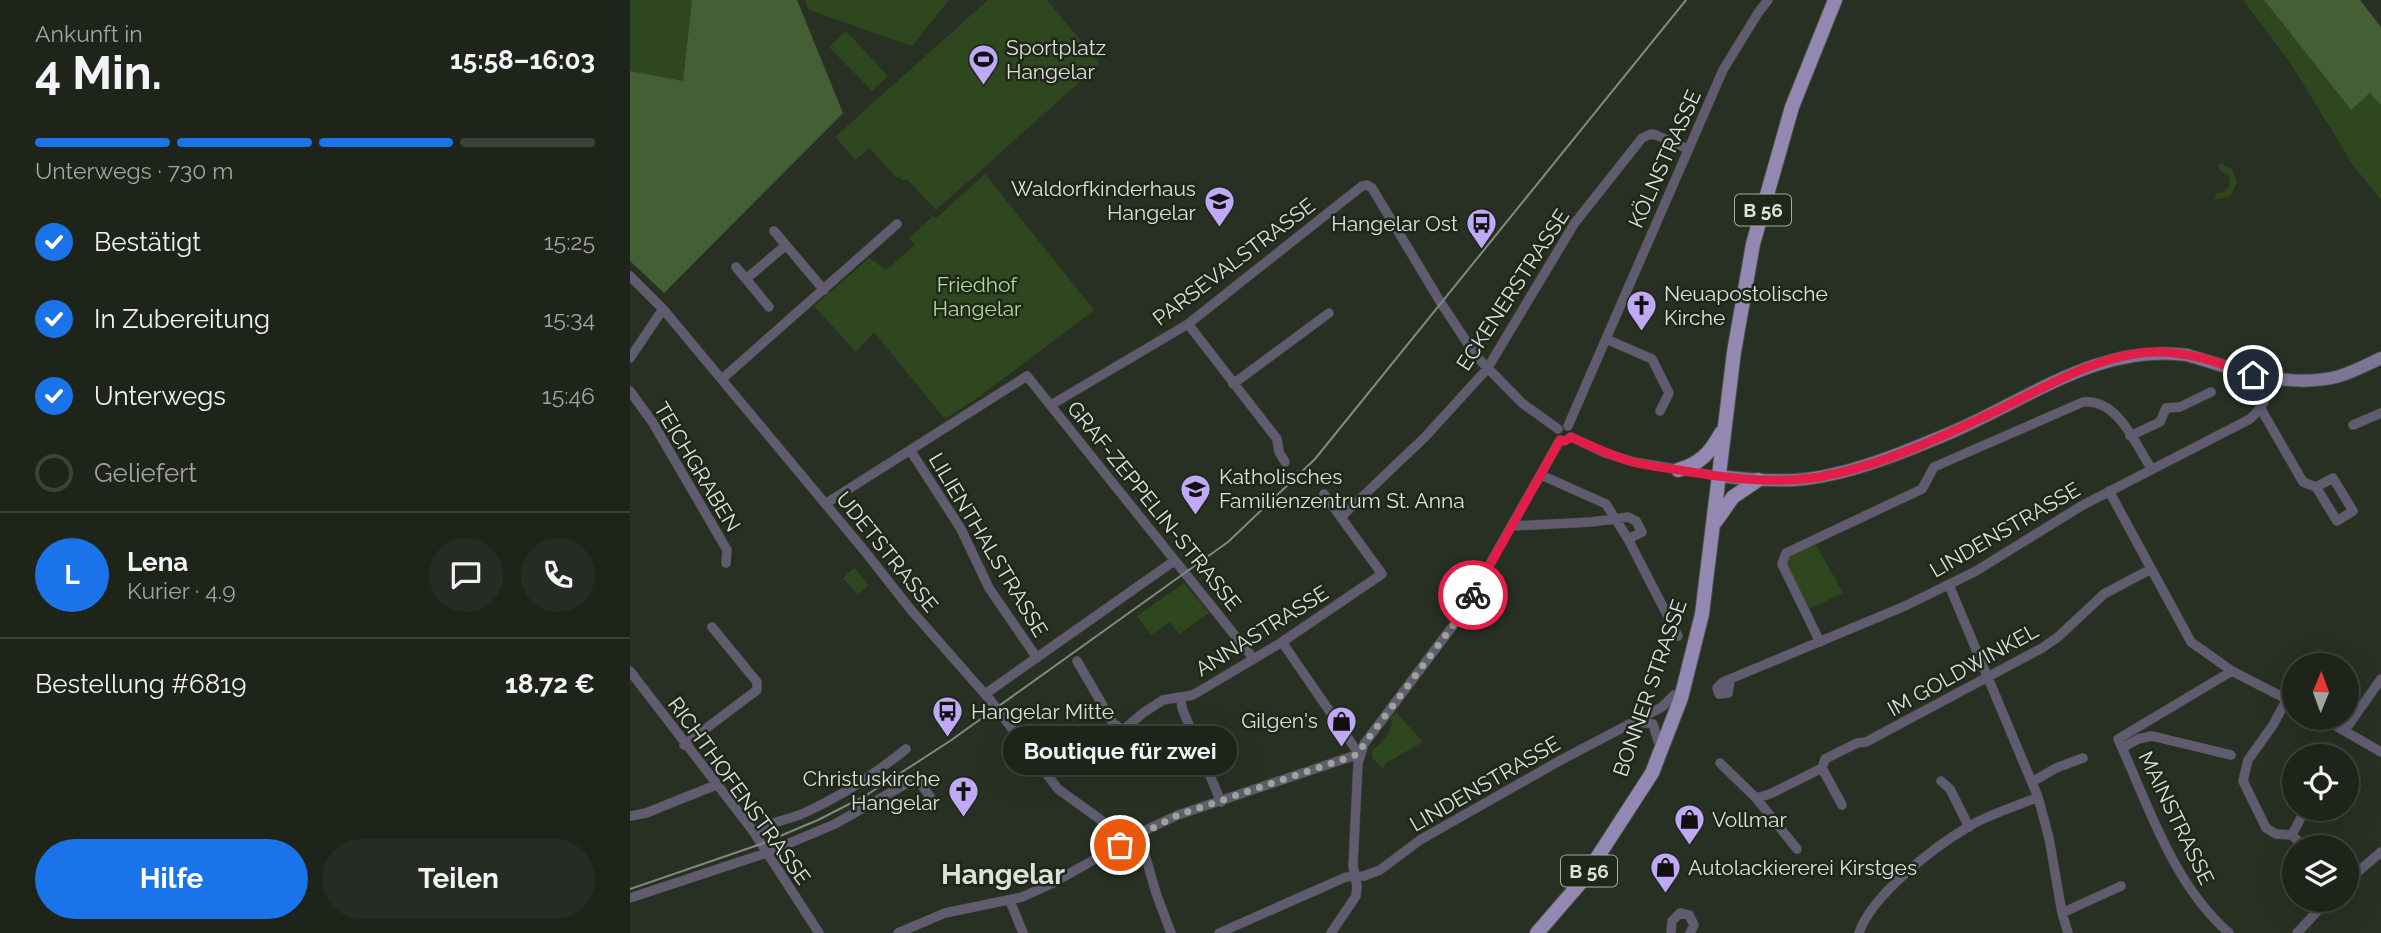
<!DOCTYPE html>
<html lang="de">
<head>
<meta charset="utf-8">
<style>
  :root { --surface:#1e241a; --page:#262c23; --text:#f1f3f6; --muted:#a1a4a2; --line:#3c4139; --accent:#1a73e8 }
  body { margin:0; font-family:Raleway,sans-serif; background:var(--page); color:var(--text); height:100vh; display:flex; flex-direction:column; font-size:26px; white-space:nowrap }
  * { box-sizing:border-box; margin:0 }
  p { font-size:23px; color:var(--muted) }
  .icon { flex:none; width:38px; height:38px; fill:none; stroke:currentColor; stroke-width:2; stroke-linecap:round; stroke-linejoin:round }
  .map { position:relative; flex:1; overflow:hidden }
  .panel { display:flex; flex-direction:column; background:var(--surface); width:630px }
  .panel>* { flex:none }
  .needle { width:46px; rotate:1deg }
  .controls { position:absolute; left:1652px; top:653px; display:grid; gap:14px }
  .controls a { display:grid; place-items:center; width:77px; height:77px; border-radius:50%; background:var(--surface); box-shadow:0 7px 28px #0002,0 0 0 2px var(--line); font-size:35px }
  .pin { position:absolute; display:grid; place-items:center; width:60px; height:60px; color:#fff; margin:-30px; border:4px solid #fff; border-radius:50%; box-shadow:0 2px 7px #0007 }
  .courier { position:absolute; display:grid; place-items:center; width:70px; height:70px; margin:-35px; border:5px solid #e11d48; border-radius:50%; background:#fff; color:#222; box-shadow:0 2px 9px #0007 }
  .bubble { position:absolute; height:49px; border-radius:24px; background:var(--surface); box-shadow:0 7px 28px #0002,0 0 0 2px var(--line); font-size:23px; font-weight:700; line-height:49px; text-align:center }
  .overview em { font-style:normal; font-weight:700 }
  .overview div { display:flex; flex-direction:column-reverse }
  .overview { display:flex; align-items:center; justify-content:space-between; height:119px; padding:0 35px }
  h1 { font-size:46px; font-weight:700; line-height:52px }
  .bar { display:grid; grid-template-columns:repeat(4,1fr); gap:10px 7px; align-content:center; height:84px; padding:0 35px }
  .bar i { height:9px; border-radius:5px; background:var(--line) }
  .bar .on { background:var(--accent) }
  .bar p { grid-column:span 4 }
  .line { display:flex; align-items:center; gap:18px; padding:0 35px; border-top:2px solid var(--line) }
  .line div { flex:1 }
  .round { display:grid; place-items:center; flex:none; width:74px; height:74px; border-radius:37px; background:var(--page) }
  ol { padding:0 35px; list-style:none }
  li { display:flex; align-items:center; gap:21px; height:77px }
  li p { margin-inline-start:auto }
  li .icon { padding:7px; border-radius:50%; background:var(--accent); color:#fff; stroke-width:4 }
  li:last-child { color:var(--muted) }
  li i { width:38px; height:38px; border:4px solid var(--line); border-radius:50% }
  .button { display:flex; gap:14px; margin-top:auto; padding:14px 35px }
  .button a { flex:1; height:80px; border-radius:42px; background:var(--accent); color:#fff; font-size:28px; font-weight:700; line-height:80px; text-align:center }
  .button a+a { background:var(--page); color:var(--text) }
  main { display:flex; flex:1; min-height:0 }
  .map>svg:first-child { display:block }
  .green { fill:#2f471f }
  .forest { fill:#455f34 }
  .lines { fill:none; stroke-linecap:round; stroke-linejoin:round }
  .street-casing { stroke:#454c40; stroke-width:10 }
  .secondary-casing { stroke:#454c40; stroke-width:14 }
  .primary-casing { stroke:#454c40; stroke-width:16 }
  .street { stroke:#615b70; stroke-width:9 }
  .secondary { stroke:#7d7595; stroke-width:12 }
  .primary { stroke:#9388b1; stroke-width:14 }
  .tram { stroke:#82887d; stroke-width:2 }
  .done { stroke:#9ea499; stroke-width:7; stroke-dasharray:0 12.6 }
  .route { stroke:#e11d48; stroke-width:9 }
  .labels { text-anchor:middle; stroke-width:5; stroke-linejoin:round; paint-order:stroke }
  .shield { fill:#1e2719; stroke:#a4aa9f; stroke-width:2 }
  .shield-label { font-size:19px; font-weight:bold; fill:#dde2d9 }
  .poi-label { font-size:21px; fill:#dde2d9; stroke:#1e2719; text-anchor:start }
  .street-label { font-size:21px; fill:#dde2d9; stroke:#1e2719 }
  .park-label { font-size:21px; fill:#b1dc96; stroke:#1e2719 }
  .district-label { font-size:28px; font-weight:bold; fill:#dde2d9; stroke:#1e2719 }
</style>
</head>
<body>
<main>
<section class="panel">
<div class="overview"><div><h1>4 Min.</h1><p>Ankunft in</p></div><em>15:58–16:03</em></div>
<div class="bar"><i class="on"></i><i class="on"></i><i class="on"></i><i></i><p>Unterwegs · 730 m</p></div>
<ol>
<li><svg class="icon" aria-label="check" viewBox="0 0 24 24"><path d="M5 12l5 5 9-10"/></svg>Bestätigt<p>15:25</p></li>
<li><svg class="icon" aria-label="check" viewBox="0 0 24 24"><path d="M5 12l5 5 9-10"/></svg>In Zubereitung<p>15:34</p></li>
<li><svg class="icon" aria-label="check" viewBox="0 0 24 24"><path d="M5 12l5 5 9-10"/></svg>Unterwegs<p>15:46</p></li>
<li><i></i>Geliefert</li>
</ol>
<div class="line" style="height:126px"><b class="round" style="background:var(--accent);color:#fff">L</b><div><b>Lena</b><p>Kurier · 4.9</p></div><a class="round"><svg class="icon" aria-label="chat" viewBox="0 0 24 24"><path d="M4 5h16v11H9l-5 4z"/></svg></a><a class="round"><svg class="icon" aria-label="phone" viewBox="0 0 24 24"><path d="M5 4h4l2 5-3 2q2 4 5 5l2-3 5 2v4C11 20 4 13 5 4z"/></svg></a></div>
<div class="line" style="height:91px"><div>Bestellung #6819</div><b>18.72 €</b></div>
<div class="button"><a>Hilfe</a><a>Teilen</a></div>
</section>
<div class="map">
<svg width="1751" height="933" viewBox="0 0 1751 933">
  <rect width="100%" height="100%" fill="#283023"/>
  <path class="green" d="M0,0H62L53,82L0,71Z
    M175,0H319L282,46L179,10Z
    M358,0H417L470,64L306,210L277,179L274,181L270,177L267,178L239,148L225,160L205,137Z
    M1613,0H1634L1720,109L1741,93L1751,105V200L1723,165L1661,64Z
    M216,31L258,76L242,91L199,47Z
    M1589,163L1602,169L1607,182L1600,196L1585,200L1586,193C1597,194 1601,186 1599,176L1589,170Z
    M355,174L464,310L349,397L315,419L244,332L226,352L184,306L239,258L256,270L285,245L279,238L303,216L306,218Z
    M1185,543L1213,593L1179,609L1155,563L1159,555Z
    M224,568L239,585L228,595L213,578Z
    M554,583L579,613L549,634L540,622L521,635L507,616Z
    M766,712L793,742L756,763L753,768L742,758V750C750,746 762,731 762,722L760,719Z"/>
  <path class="forest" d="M62,0H167L213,113L34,293L0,261V71L53,81Z
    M1634,0H1730L1751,27V105L1740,93L1721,110Z"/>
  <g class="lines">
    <defs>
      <path id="street" d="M144,231L194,290
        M106,267L116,279L156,245
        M0,276L33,309L233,549L281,610L361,701L428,789L471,820L490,845
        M116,279L139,307
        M558,324L647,439L649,452L655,462
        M976,339L1022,359L1039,393L1030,411
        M0,358L33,309
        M92,379L267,224
        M603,384L699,313
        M0,391L23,423L97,550L96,563
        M421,405L558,324L732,186L737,185L742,188L811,303L846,356L892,403L928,429
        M1631,409L1673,482L1686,487L1707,521L1723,511L1703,478L1686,487
        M1723,425L1751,413
        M938,426L1093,70L1128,13L1138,0
        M1500,436L1530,422L1536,408L1550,407L1581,392
        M941,437L975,453L1004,462L1089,476
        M280,450L331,529L359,588L407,658
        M911,475L976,504L998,539L1048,636
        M1479,491L1561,642L1602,671L1664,703
        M195,504L397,376L623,658
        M711,517L795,437L857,369L944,224L1012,138L1021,134L1026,135L1058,149
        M882,526L961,522L998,517L1006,521L1012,532L998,539
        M1319,585L1408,797L1419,838L1432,913L1438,933
        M652,642L729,754
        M1190,642L1152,564L1156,553L1292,489L1304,467L1453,402C1488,399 1504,442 1521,468
        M447,661L483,723L493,730L513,713L533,700L563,695L652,642L752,574L694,494
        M0,671L123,831L189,933
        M1100,680L1098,693L1089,694L1087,688L1093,682L1275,606L1346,571L1453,505L1620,419C1633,407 1638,397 1641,379
        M355,694L544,561
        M551,698L552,708L591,802
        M1657,699L1643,725L1618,760L1613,781L1636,828L1646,834L1662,835L1674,847
        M1692,718L1751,752
        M1008,722L1023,724L1028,741
        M1715,730L1751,679
        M54,745L127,690V682L82,627
        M1492,748L1508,739L1522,736L1601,755
        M1090,763L1126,798
        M1192,768L1212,805
        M1311,781L1320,789L1339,827
        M1402,782L1426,768L1453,758
        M0,816L16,813L86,785
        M123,831C139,822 156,821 174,813C210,797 245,774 276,749
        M509,834L526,893L541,933
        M1662,835L1676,808
        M1167,849L1126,798L1140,794L1192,768L1195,759L1227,743L1236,742L1412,648L1428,637L1474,594L1521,569
        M1717,881L1751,852
        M0,898L136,853L205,824L281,781L288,780L303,801
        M380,901L393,933
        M1432,913L1491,886
        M268,933L315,913L392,897L421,884L520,828L548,815L729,754
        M589,933L716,877L734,876L750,870L790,840L931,760L1032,707L1044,695
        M701,933L726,896L727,886L723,866L728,763L734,744L831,615L930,440
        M1041,933L1042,921L1050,913L1059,915L1064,925L1060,933
        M1229,933C1241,896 1304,847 1338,827C1359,814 1385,807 1408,797
        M1599,933C1542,883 1519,806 1488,739L1602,671
        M1667,933L1698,900"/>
      <path id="secondary" d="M1089,476C1113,479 1139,481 1164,480C1215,477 1275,452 1322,432C1399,399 1470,343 1557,355C1605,369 1655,389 1706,377C1722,373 1736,365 1751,358"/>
      <path id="primary" d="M1048,470C1070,464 1080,453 1091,433
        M1086,521L1103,497L1128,480
        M907,933L952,881L1022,773L1051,698L1072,614L1104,352L1123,244L1162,107L1205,0"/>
    </defs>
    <use href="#street" class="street-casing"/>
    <use href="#secondary" class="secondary-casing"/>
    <use href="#primary" class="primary-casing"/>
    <use href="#street" class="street"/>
    <use href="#secondary" class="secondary"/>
    <use href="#primary" class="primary"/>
    <path class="tram" d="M0,889L131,844L188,820L235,796L320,741L598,542L685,459L1056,0"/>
  </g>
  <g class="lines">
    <path class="done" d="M490,845L548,815L729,754L734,744L831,615L843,595"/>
    <path class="route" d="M843,595L930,440L935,441L941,437C961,446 979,455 1000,461C1013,465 1028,467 1042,469C1089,477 1141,485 1189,477C1251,466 1312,437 1368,410C1418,386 1468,354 1525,352C1559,351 1592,364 1623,375"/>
  </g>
  <defs>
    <symbol id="stadium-pin" viewBox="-11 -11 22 30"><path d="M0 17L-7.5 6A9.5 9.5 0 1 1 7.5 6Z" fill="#bfa9f4" stroke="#1e2719"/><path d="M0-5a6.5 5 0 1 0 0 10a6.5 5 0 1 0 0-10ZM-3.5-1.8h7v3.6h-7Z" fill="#111"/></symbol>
    <symbol id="school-pin" viewBox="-11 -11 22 30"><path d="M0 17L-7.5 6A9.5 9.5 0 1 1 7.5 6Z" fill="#bfa9f4" stroke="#1e2719"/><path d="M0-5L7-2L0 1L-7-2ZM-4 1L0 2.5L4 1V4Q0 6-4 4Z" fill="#111"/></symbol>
    <symbol id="bus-pin" viewBox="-11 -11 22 30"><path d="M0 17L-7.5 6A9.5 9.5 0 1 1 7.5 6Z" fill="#bfa9f4" stroke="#1e2719"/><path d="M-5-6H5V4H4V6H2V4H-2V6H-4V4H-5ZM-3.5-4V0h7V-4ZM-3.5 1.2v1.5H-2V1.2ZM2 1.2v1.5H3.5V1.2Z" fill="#111"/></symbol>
    <symbol id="church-pin" viewBox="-11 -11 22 30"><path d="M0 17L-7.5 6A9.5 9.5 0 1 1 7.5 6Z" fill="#bfa9f4" stroke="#1e2719"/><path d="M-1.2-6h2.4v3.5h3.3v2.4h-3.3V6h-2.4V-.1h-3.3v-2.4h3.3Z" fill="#111"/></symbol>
    <symbol id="shop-pin" viewBox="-11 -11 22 30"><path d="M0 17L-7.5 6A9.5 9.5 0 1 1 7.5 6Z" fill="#bfa9f4" stroke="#1e2719"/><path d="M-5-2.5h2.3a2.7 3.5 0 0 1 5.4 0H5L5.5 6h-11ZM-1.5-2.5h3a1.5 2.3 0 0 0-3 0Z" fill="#111"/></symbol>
  </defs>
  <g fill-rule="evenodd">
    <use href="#stadium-pin" x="336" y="42" width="35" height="47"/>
    <use href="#school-pin" x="572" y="184" width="35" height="47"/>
    <use href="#bus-pin" x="834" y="206" width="35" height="47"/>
    <use href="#church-pin" x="994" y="288" width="35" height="47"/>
    <use href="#school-pin" x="548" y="472" width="35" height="47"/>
    <use href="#bus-pin" x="300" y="694" width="35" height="47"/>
    <use href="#shop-pin" x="694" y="704" width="35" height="47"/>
    <use href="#church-pin" x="316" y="774" width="35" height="47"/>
    <use href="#shop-pin" x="1042" y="802" width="35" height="47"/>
    <use href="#shop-pin" x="1018" y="850" width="35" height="47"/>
  </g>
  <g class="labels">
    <g class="shield">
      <rect x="1105" y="194.5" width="56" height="31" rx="5"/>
      <rect x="931" y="855.5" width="56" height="31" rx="5"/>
    </g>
    <g class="shield-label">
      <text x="1133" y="217">B 56</text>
      <text x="959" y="878">B 56</text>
    </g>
    <g class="poi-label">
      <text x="376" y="55">Sportplatz<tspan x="376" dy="24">Hangelar</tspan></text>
      <text x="566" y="196" text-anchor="end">Waldorfkinderhaus<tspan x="566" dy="24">Hangelar</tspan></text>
      <text x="828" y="231" text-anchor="end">Hangelar Ost</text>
      <text x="1034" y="301">Neuapostolische<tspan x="1034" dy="24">Kirche</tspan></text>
      <text x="589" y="484">Katholisches<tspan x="589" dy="24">Familienzentrum St. Anna</tspan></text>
      <text x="341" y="719">Hangelar Mitte</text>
      <text x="688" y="728" text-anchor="end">Gilgen's</text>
      <text x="310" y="786" text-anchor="end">Christuskirche<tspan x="310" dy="24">Hangelar</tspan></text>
      <text x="1082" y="827">Vollmar</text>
      <text x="1058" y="875">Autolackiererei Kirstges</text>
    </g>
    <g class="street-label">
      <text transform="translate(1035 159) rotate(-66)" y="7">KÖLNSTRASSE</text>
      <text transform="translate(604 262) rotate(-37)" y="7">PARSEVALSTRASSE</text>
      <text transform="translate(883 290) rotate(-57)" y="7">ECKENERSTRASSE</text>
      <text transform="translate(67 467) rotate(59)" y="7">TEICHGRABEN</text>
      <text transform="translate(524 506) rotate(51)" y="7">GRAF-ZEPPELIN-STRASSE</text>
      <text transform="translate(1375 530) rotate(-30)" y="7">LINDENSTRASSE</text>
      <text transform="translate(358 545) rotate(59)" y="7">LILIENTHALSTRASSE</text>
      <text transform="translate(257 552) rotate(51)" y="7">UDETSTRASSE</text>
      <text transform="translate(632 631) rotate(-32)" y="7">ANNASTRASSE</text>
      <text transform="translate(1333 670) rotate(-29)" y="7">IM GOLDWINKEL</text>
      <text transform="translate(1020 688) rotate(-71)" y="7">BONNER STRASSE</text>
      <text transform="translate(855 784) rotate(-30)" y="7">LINDENSTRASSE</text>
      <text transform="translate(109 791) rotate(54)" y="7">RICHTHOFENSTRASSE</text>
      <text transform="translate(1546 818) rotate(64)" y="7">MAINSTRASSE</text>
    </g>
    <g class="park-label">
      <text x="347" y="292">Friedhof<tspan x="347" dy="24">Hangelar</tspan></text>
    </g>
    <g class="district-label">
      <text x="373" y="884">Hangelar</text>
    </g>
  </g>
</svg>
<div class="controls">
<a><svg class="needle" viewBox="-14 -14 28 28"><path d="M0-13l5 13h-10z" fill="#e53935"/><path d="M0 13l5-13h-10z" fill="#a1a4a2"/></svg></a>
<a><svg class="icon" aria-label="locate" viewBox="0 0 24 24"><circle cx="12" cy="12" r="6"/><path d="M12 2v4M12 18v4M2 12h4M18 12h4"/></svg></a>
<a><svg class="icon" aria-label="layers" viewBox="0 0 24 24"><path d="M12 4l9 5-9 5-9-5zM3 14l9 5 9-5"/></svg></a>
</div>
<div class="pin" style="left:490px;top:845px;background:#ea580c"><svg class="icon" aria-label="bag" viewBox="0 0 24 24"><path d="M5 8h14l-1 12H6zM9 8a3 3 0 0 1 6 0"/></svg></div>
<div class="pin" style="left:1623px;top:375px;background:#1f2937"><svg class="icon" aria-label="home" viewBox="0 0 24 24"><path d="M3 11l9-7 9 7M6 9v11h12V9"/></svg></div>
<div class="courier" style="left:843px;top:595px"><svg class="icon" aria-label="bike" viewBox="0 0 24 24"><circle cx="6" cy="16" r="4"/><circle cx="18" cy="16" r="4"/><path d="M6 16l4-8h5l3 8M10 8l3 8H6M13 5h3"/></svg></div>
<div class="bubble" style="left:373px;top:726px;width:234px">Boutique für zwei</div>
</div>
</main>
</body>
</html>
